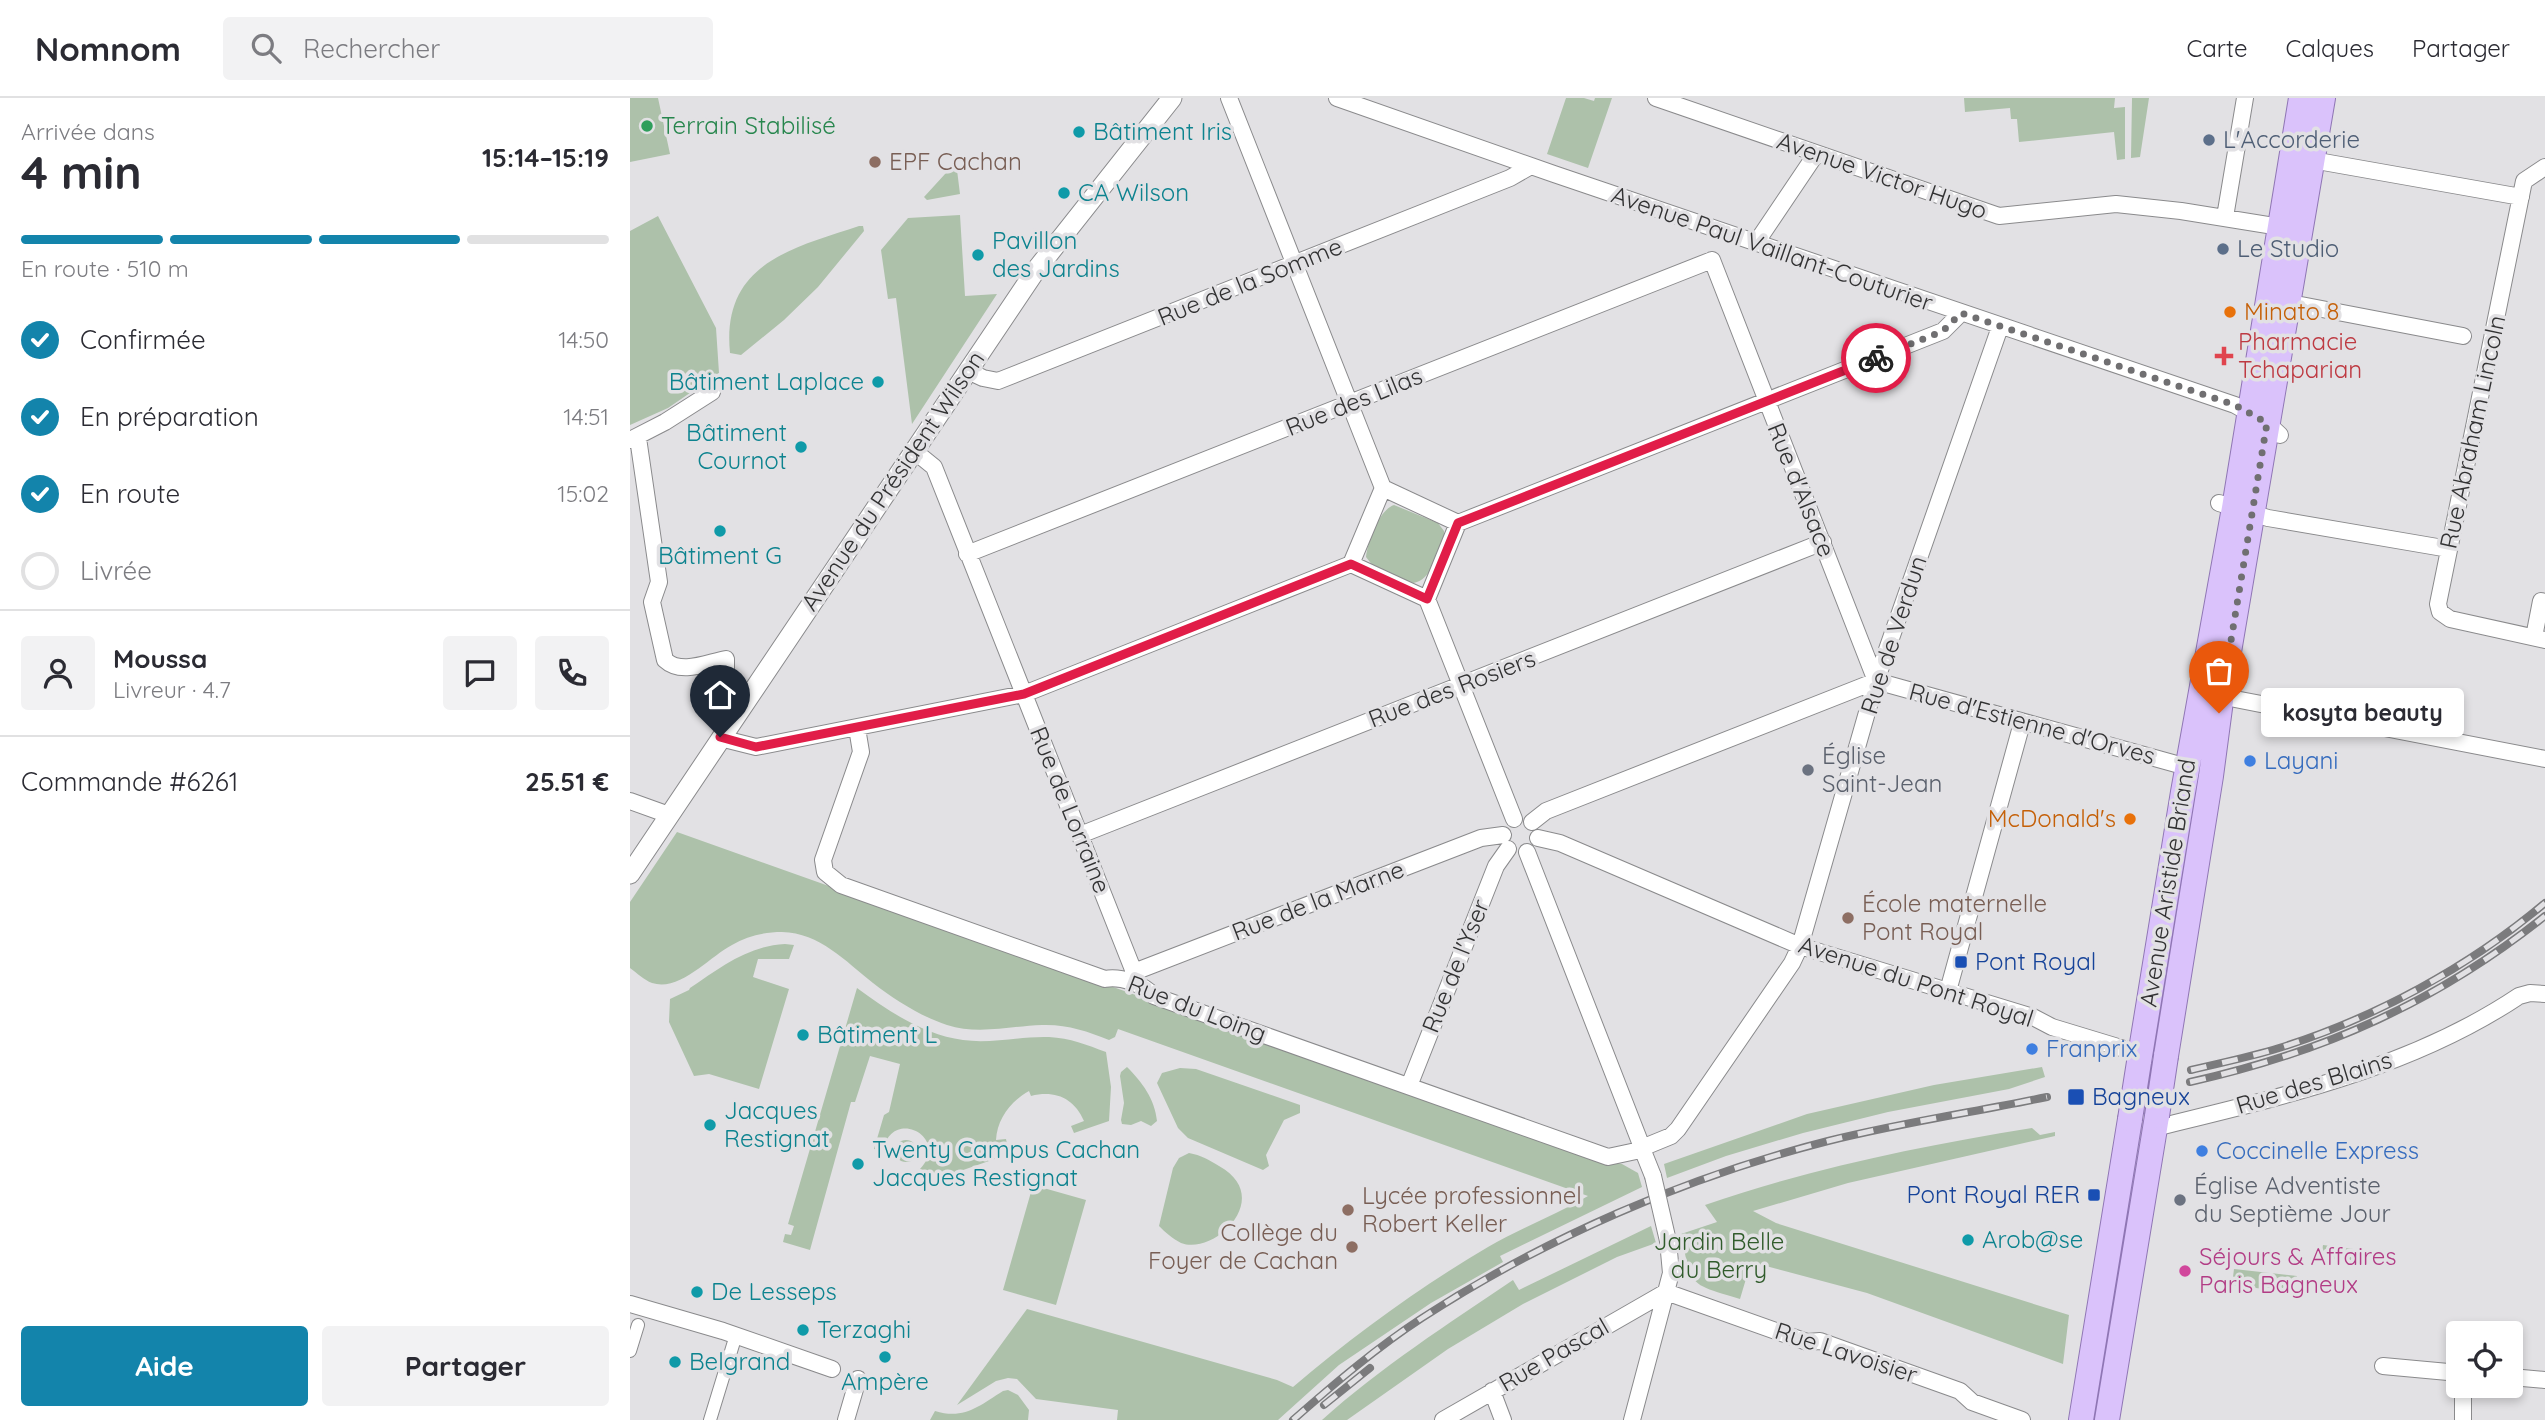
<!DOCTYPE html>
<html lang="fr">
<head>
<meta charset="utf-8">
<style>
  :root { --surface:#fff; --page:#f2f2f3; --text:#2b2b33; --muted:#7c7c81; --line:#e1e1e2; --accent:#1384ab }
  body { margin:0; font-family:Quicksand,sans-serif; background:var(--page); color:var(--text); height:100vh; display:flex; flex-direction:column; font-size:26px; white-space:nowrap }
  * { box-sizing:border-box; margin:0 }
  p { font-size:23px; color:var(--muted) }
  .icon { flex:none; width:38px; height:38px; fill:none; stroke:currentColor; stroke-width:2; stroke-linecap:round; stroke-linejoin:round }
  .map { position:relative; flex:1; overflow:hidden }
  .sheet { display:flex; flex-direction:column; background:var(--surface); width:630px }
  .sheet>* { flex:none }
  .buttons { position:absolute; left:1816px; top:1223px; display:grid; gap:14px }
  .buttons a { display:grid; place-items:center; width:77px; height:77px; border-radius:7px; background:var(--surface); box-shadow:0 4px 10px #0003; font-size:35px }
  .pin { position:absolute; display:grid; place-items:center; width:60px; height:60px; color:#fff; margin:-72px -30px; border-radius:50% 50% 50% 0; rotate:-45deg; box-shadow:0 0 7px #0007 }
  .pin .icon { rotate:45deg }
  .courier { position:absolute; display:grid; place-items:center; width:70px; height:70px; margin:-35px; border:5px solid #e11d48; border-radius:50%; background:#fff; color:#222; box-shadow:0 2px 9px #0007 }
  .bubble { position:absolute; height:49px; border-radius:7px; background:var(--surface); box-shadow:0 4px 10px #0003; font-size:23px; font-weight:700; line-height:49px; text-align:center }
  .head em { font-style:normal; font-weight:700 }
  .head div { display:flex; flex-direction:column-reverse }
  .head { display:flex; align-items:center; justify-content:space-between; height:119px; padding:0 21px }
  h1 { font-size:46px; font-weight:700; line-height:52px }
  .bar { display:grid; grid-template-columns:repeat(4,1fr); gap:10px 7px; align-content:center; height:84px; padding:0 21px }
  .bar i { height:9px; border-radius:5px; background:var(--line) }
  .bar .active { background:var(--accent) }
  .bar p { grid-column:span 4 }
  .line { display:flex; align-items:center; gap:18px; padding:0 21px; border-top:2px solid var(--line) }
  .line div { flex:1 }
  .round { display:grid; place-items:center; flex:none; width:74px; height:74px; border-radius:7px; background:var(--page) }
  ol { padding:0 21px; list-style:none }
  li { display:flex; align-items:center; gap:21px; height:77px }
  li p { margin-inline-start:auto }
  li .icon { padding:7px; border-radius:50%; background:var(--accent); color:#fff; stroke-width:4 }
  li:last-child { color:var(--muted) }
  li i { width:38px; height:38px; border:4px solid var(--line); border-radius:50% }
  .action { display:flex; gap:14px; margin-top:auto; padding:14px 21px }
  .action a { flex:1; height:80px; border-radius:7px; background:var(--accent); color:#fff; font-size:28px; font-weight:700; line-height:80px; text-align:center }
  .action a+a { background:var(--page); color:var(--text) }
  header { display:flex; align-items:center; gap:42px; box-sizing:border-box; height:98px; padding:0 35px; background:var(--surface); border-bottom:2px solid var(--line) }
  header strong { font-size:33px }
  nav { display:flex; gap:38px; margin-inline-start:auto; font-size:24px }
  .search { width:490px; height:63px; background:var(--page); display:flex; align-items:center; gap:18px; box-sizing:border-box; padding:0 24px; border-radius:7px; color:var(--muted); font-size:26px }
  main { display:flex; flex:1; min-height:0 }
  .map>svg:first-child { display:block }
  .green { fill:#adc1aa }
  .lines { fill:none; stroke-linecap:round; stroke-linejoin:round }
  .pedestrian-casing { stroke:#8a8a8c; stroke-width:14 }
  .minor-casing { stroke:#8a8a8c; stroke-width:18 }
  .tertiary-casing { stroke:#8a8a8c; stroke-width:21 }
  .primary-casing { stroke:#8f76b4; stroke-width:26 }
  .pedestrian { stroke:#fff; stroke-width:12 }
  .minor { stroke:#fff; stroke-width:16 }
  .tertiary { stroke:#fff; stroke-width:19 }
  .primary { stroke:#dac2fb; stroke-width:24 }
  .rail-casing { stroke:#7b7b7d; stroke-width:8 }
  .rail { stroke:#e2e1e4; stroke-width:5; stroke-dasharray:16; stroke-linecap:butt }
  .minor-bridge-casing { stroke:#8a8a8c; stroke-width:18; stroke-linecap:butt }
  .primary-bridge-casing { stroke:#8f76b4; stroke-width:26; stroke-linecap:butt }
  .minor-bridge { stroke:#fff; stroke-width:16 }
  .primary-bridge { stroke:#dac2fb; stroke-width:24 }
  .done { stroke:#706f71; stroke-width:7; stroke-dasharray:0 12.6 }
  .route { stroke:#e11d48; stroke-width:9 }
  .leisure-dot { fill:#2e9e5b; stroke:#e2e1e4; stroke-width:2.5 }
  .culture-dot { fill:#0f9aa8; stroke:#e2e1e4; stroke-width:2.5 }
  .service-dot { fill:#5c6f8a; stroke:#e2e1e4; stroke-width:2.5 }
  .education-dot { fill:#8d6e63; stroke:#e2e1e4; stroke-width:2.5 }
  .food-dot { fill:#e8710a; stroke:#e2e1e4; stroke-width:2.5 }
  .health-dot { fill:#e0444e; stroke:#e2e1e4; stroke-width:2.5 }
  .shop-dot { fill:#3f7fe0; stroke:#e2e1e4; stroke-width:2.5 }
  .worship-dot { fill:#6b7280; stroke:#e2e1e4; stroke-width:2.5 }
  .transit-dot { fill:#1a4fb4; stroke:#e2e1e4; stroke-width:2.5 }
  .hotel-dot { fill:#d1479c; stroke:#e2e1e4; stroke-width:2.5 }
  .labels { text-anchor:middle; stroke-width:7; stroke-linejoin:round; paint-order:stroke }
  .leisure-label { font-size:24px; fill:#27864d; stroke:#e2e1e4; text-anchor:start }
  .culture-label { font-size:24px; fill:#0d838f; stroke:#e2e1e4; text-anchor:start }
  .service-label { font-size:24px; fill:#4e5e75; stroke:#e2e1e4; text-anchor:start }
  .education-label { font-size:24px; fill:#785e54; stroke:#e2e1e4; text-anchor:start }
  .street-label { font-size:24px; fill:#323233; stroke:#e2e1e4 }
  .food-label { font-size:24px; fill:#c56008; stroke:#e2e1e4; text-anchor:start }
  .health-label { font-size:24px; fill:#be3a42; stroke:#e2e1e4; text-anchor:start }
  .worship-label { font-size:24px; fill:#5b616d; stroke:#e2e1e4; text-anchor:start }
  .shop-label { font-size:24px; fill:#366cbe; stroke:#e2e1e4; text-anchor:start }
  .transit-label { font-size:24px; fill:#164399; stroke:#e2e1e4; text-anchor:start }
  .park-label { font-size:24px; fill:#315c2c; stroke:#e2e1e4 }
  .hotel-label { font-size:24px; fill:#b23c85; stroke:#e2e1e4; text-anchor:start }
</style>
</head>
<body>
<header>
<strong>Nomnom</strong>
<div class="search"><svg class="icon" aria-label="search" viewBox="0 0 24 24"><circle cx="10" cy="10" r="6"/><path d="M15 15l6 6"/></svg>Rechercher</div>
<nav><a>Carte</a><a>Calques</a><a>Partager</a></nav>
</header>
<main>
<section class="sheet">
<div class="head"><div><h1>4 min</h1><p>Arrivée dans</p></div><em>15:14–15:19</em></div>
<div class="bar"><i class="active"></i><i class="active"></i><i class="active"></i><i></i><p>En route · 510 m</p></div>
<ol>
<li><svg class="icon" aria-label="check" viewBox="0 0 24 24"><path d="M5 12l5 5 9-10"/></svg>Confirmée<p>14:50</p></li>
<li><svg class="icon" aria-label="check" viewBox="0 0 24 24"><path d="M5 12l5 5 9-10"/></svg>En préparation<p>14:51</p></li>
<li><svg class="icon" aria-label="check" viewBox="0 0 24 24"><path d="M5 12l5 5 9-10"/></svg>En route<p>15:02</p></li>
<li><i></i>Livrée</li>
</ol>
<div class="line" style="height:126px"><a class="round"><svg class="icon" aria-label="person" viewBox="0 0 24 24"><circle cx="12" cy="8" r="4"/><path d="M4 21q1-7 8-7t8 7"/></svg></a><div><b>Moussa</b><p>Livreur · 4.7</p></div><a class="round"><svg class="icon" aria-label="chat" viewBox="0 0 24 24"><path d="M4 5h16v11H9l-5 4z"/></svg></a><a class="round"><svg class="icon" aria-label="phone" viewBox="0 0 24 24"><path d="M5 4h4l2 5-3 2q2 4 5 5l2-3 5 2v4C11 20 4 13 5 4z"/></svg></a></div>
<div class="line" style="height:91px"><div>Commande #6261</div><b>25.51 €</b></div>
<div class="action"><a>Aide</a><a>Partager</a></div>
</section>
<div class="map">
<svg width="1915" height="1322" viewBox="0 0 1915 1322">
  <rect width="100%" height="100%" fill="#e2e1e4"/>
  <path class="green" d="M0,0H28L40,56L0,64Z
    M936,0H954L964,3L965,0H982L958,70L917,56Z
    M1334,0H1485L1484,10L1495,9V61L1487,62L1484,34L1389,44L1387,21H1381L1380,10L1335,14Z
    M1502,0H1519L1510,59L1501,60Z
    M326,64L330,96L297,102L294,99Z
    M330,117L335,198L367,196L282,326L266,200L258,201L251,152L278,120Z
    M28,118L86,230L89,275L38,310L0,327V133Z
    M229,128H233L234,133L188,189L154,222L111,257L100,255C91,165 163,150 229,128Z
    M764,407L808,425L814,433V439C807,454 802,483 783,485L743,468L736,459C738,443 749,412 764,407Z
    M47,734L967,1061L992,1066L1008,1075L1012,1089L870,1158L873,1164L801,1205L709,1267L648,1322H487L488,1312L406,1301L387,1281L378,1280L366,1283L327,1307L397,1211L647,1282L663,1289C724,1237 790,1189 858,1149C890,1130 926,1117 958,1098L488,931L485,939L479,942C457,933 436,926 412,927C381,928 348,937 317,927C290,918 265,902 243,885C215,863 190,835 152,834C134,834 117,838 102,847C79,859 50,894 22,885C14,882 7,875 0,870V804Z
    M155,846L164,847L159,861H128L123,879L159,891L129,991L79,976L64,978L39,924L40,901L59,892L60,890C90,870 117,848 155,846Z
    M227,890C258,913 294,937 333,942C362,946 390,938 419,939C440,940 457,947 476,954L481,989L479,1023L444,1035L441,1028L454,1023C444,1000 425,992 401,998L399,993C381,1003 367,1021 366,1042L376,1041L379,1056L316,1078L290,1071C321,1039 261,1008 253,1053L244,1051L254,1017L259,1014L270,966L240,958L225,1004H221L180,1152L153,1144L155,1136L161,1137L164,1128L158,1126Z
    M497,969C512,984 525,1001 527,1023L521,1028L511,1023L501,1027L492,1026L491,1022L494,1005L490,978L491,974Z
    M1412,969L1415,979L1379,991L1258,1014L1173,1035L1096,1058L1037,1080L1034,1066L1177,1016L1304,987Z
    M550,970L566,971L670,1007V1015L654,1022L636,1057L639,1068L633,1072L558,1040L548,1030L527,985L532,975Z
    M1402,1030L1410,1037L1425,1034V1038L1218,1085L1123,1113L1146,1125L1439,1217L1433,1266L1237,1195L1121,1164L1110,1201C1057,1185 1062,1189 1051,1136L1087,1124L1075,1107C1182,1070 1291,1048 1402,1030Z
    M265 1053a11 11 0 1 1 22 0a11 11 0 1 1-22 0Z
    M559,1055C571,1057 579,1062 589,1068C645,1099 585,1158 551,1145C543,1141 535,1134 529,1128L543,1070L549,1060Z
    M403,1087L456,1102L426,1207L373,1192Z
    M1021,1128L1026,1145L987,1159L893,1206L818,1251L717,1322H692C751,1269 818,1226 883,1182L889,1192Z
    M1693,1147L1723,1151L1721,1164L1691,1159Z
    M1604,1171L1667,1178L1665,1195L1602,1187Z
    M378,1292L388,1297L399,1312L398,1322H300L305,1313C334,1322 349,1308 373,1293Z"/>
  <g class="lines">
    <defs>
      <path id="pedestrian" d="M0,1253L8,1227
        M80,1322L106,1237"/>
      <path id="minor" d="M599,0L753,390
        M707,0L924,76L1605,307L1637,325L1650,337
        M1026,0L1369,118L1486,106L1551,113L1650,129
        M1682,62L1891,99
        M1915,69L1894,83L1808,506L1810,514L1820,521L1915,542
        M1595,119L1615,0
        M1126,145L1186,56
        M1082,162L1246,583
        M1671,207L1833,238
        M338,273L353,280L368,283L880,80L901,68
        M8,340L29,484L22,504L35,562C51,577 76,565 96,561V571
        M0,342L35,324L82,294
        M283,352L304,369L504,874L501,885
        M1589,405L1638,420L1819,451
        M828,425L1313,233L1331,215
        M337,456L1082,162
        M721,466L753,390L828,425L797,501
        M721,466L797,501
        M797,501L884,721
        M1904,539L1911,503L1915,504
        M1246,583L1557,669
        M1605,601L1915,661
        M227,630L231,654L193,762L195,774L211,787L475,881C491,878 513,886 524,898L978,1059L1006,1053
        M90,640L126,649L394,596L721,466
        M0,703L39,717
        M902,724L916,713L1246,583
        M450,737L1193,444
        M908,740L930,745L1170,848L1403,919L1422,929L1511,956
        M897,754L1010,1044
        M504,874L851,740L873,737
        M1318,893L1392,625
        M779,988L866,768L878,751
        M1525,1030C1650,999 1780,971 1889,898L1900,895L1915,896
        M1019,1047L1041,1038L1048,1031L1162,865L1170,848L1246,583L1370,229
        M1015,1058L1023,1078
        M1036,1194L1177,1244L1190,1243L1330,1293L1342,1304L1392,1322
        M0,1206L93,1233L202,1271
        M1753,1268L1829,1275
        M1881,1279L1915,1282
        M862,1293L873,1322
        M216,1322L228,1281
        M813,1322L1036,1194
        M1002,1322L1041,1175L1038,1143
        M1833,1322V1288"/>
      <path id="tertiary" d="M0,776L406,172L542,0"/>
      <path id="primary" d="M1536,958L1581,678L1592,595L1693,0
        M1509,964L1553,694L1604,410L1671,0
        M1451,1322L1500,1021
        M1477,1322L1527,1018"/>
    </defs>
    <use href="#pedestrian" class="pedestrian-casing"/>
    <use href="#minor" class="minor-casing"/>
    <use href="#tertiary" class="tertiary-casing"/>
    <use href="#primary" class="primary-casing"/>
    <use href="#pedestrian" class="pedestrian"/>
    <use href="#minor" class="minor"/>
    <use href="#tertiary" class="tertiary"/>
    <use href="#primary" class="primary"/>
    <defs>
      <path id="rail" d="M1561,972C1590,965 1620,959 1649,950C1745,920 1839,869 1915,805
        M1560,984C1694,954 1807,904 1915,818
        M694,1307L740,1270
        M663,1322C704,1286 746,1250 792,1220C915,1140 1056,1079 1198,1043C1270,1025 1344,1014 1417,999"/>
    </defs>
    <use href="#rail" class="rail-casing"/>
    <use href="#rail" class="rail"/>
    <defs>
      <path id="minor-bridge" d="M1023,1078L1038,1143"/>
      <path id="primary-bridge" d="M1527,1018L1536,958
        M1500,1021L1509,964"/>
    </defs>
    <use href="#minor-bridge" class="minor-bridge-casing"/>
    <use href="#primary-bridge" class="primary-bridge-casing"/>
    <use href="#minor-bridge" class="minor-bridge"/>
    <use href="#primary-bridge" class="primary-bridge"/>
  </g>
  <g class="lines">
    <path class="done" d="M1246,260L1313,233L1331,215L1605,307L1637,325L1589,615"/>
    <path class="route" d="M90,639L126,649L394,596L721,466L797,501L828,425L1246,260"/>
  </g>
  <circle class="leisure-dot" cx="17" cy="28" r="7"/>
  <g class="culture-dot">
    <circle cx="449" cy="34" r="7"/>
    <circle cx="434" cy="95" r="7"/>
    <circle cx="348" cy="157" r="7"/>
    <circle cx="248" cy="284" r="7"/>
    <circle cx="171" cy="349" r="7"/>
    <circle cx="90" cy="433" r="7"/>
    <circle cx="173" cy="937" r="7"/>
    <circle cx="80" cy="1027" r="7"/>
    <circle cx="228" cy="1066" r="7"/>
    <circle cx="1338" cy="1142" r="7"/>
    <circle cx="67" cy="1194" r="7"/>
    <circle cx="173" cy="1232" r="7"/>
    <circle cx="255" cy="1259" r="7"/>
    <circle cx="45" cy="1264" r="7"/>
  </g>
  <g class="service-dot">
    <circle cx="1579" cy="42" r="7"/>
    <circle cx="1593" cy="151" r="7"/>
  </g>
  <g class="education-dot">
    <circle cx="245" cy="64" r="7"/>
    <circle cx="1218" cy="820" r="7"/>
    <circle cx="718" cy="1112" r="7"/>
    <circle cx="722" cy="1149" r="7"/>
  </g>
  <g class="food-dot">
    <circle cx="1600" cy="214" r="7"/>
    <circle cx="1500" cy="721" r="7"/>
  </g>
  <path class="health-dot" d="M1590.5 247.5h7v7h7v7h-7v7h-7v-7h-7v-7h7z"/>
  <g class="shop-dot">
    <circle cx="1620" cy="663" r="7"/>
    <circle cx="1402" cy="951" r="7"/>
    <circle cx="1572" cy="1053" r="7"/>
  </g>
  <g class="worship-dot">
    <circle cx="1178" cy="672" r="7"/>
    <circle cx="1550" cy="1102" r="7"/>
  </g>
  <g class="transit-dot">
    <rect x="1324" y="857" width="14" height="14" rx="3.5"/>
    <rect x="1437" y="990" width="18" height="18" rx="3.5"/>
    <rect x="1457" y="1090" width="14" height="14" rx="3.5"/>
  </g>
  <circle class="hotel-dot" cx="1555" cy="1173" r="7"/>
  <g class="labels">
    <g class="leisure-label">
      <text x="31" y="36">Terrain Stabilisé</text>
    </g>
    <g class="culture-label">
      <text x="463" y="42">Bâtiment Iris</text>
      <text x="448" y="103">CA Wilson</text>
      <text x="362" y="151">Pavillon<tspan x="362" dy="28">des Jardins</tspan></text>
      <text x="234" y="292" text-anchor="end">Bâtiment Laplace</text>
      <text x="157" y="343" text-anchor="end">Bâtiment<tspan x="157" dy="28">Cournot</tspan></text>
      <text x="90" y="466" text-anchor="middle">Bâtiment G</text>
      <text x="187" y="945">Bâtiment L</text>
      <text x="94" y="1021">Jacques<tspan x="94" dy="28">Restignat</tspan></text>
      <text x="242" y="1060">Twenty Campus Cachan<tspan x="242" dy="28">Jacques Restignat</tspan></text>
      <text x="1352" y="1150">Arob@se</text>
      <text x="81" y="1202">De Lesseps</text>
      <text x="187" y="1240">Terzaghi</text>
      <text x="59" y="1272">Belgrand</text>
      <text x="255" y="1292" text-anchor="middle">Ampère</text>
    </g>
    <g class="service-label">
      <text x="1593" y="50">L'Accorderie</text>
      <text x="1607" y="159">Le Studio</text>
    </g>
    <g class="education-label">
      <text x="259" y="72">EPF Cachan</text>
      <text x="1232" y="814">École maternelle<tspan x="1232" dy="28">Pont Royal</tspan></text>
      <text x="732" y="1106">Lycée professionnel<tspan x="732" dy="28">Robert Keller</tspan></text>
      <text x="708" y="1143" text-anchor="end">Collège du<tspan x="708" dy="28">Foyer de Cachan</tspan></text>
    </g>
    <g class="street-label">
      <text transform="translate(1252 78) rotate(19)" y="8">Avenue Victor Hugo</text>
      <text transform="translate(1142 151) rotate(19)" y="8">Avenue Paul Vaillant-Couturier</text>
      <text transform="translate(620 184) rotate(-22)" y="8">Rue de la Somme</text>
      <text transform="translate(724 304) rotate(-22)" y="8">Rue des Lilas</text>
      <text transform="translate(1843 334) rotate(-78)" y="8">Rue Abraham Lincoln</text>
      <text transform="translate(263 383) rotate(-56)" y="8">Avenue du Président Wilson</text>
      <text transform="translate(1171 392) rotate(68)" y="8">Rue d'Alsace</text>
      <text transform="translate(1264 537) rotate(-72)" y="8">Rue de Verdun</text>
      <text transform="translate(822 591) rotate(-21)" y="8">Rue des Rosiers</text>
      <text transform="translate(1402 626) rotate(15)" y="8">Rue d'Estienne d'Orves</text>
      <text transform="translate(440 712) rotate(68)" y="8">Rue de Lorraine</text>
      <text transform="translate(1538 785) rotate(-81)" y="8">Avenue Aristide Briand</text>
      <text transform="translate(688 803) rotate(-21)" y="8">Rue de la Marne</text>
      <text transform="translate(826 868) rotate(-68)" y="8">Rue de l'Yser</text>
      <text transform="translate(1286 884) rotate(18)" y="8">Avenue du Pont Royal</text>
      <text transform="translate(567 911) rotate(21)" y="8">Rue du Loing</text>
      <text transform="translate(1684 985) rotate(-17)" y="8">Rue des Blains</text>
      <text transform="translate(1216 1255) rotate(18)" y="8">Rue Lavoisier</text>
      <text transform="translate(924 1257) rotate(-30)" y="8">Rue Pascal</text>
    </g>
    <g class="food-label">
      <text x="1614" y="222">Minato 8</text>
      <text x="1486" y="729" text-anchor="end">McDonald's</text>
    </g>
    <g class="health-label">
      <text x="1608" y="252">Pharmacie<tspan x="1608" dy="28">Tchaparian</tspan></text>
    </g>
    <g class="worship-label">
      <text x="1192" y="666">Église<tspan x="1192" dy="28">Saint-Jean</tspan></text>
      <text x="1564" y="1096">Église Adventiste<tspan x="1564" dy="28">du Septième Jour</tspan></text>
    </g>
    <g class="shop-label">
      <text x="1634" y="671">Layani</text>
      <text x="1416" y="959">Franprix</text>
      <text x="1586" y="1061">Coccinelle Express</text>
    </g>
    <g class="transit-label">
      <text x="1345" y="872">Pont Royal</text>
      <text x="1462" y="1007">Bagneux</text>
      <text x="1450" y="1105" text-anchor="end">Pont Royal RER</text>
    </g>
    <g class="park-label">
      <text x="1089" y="1152">Jardin Belle<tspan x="1089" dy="28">du Berry</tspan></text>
    </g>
    <g class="hotel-label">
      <text x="1569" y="1167">Séjours &amp; Affaires<tspan x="1569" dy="28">Paris Bagneux</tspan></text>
    </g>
  </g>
</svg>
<div class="buttons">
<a><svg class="icon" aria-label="locate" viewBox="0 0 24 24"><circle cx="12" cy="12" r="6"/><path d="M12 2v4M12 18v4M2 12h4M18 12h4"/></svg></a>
</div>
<div class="pin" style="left:1589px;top:615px;background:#ea580c"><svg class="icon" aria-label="bag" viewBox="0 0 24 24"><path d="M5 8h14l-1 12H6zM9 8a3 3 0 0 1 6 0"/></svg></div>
<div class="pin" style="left:90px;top:639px;background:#1f2937"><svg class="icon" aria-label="home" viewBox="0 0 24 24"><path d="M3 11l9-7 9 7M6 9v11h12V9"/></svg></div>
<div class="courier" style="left:1246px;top:260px"><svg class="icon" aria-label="bike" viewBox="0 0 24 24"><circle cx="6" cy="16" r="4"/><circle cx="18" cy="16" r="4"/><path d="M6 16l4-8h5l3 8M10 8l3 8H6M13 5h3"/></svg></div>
<div class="bubble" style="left:1631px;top:590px;width:203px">kosyta beauty</div>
</div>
</main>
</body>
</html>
